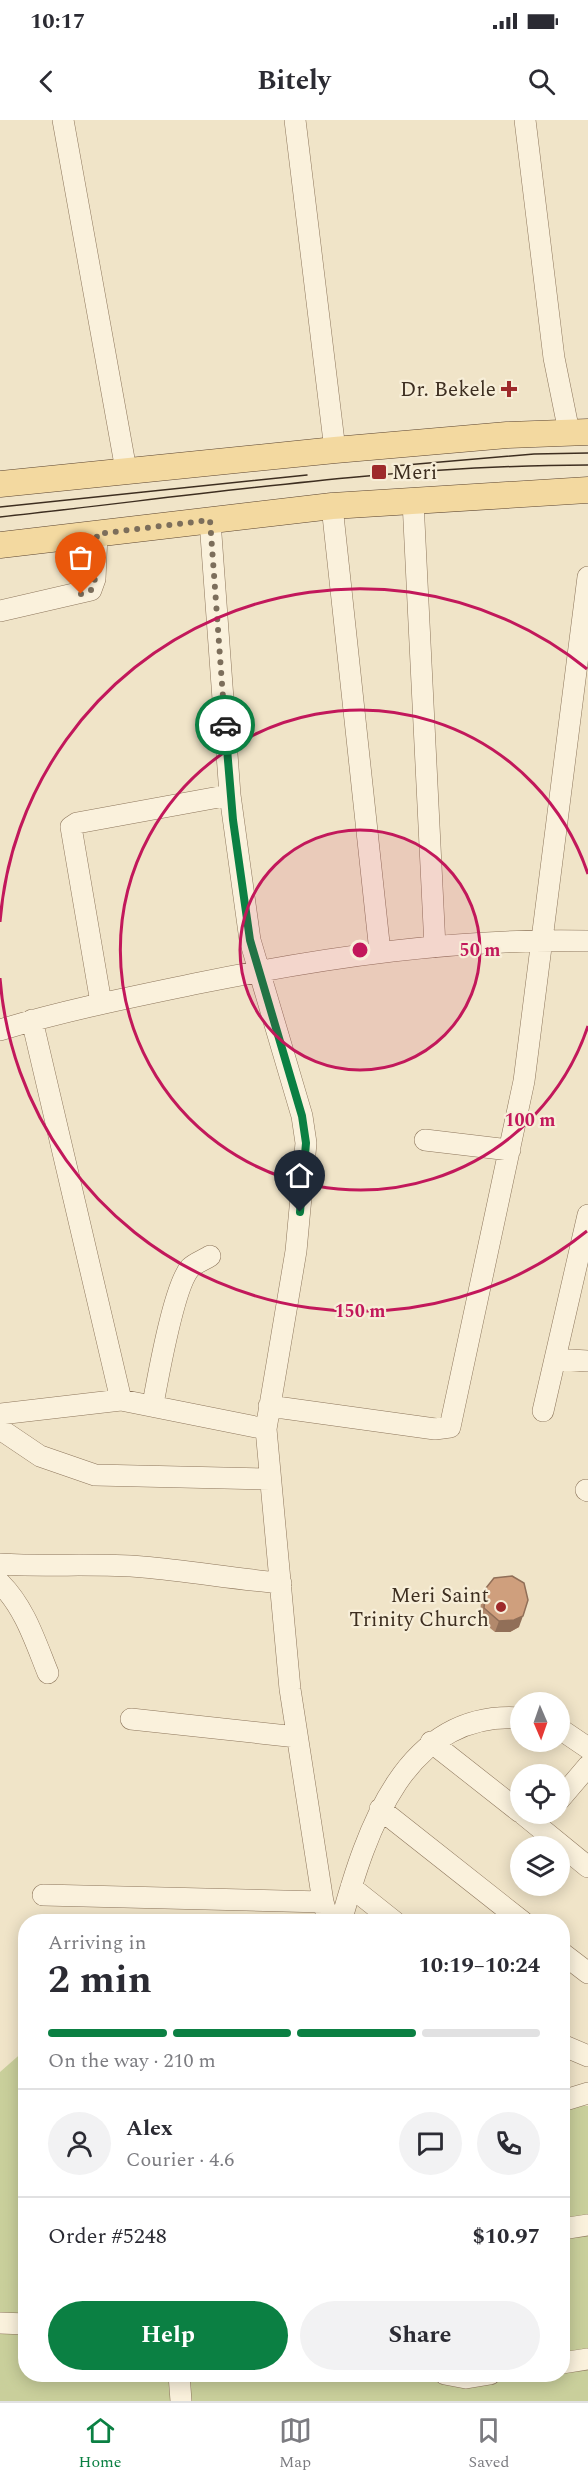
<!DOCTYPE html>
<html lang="en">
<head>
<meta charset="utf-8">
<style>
  :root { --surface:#fff; --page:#f2f2f3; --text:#2b2b33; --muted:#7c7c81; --line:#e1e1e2; --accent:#0b8043 }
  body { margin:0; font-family:Spectral,serif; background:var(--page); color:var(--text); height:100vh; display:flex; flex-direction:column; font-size:22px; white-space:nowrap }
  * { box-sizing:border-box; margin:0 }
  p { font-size:20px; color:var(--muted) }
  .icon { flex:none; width:33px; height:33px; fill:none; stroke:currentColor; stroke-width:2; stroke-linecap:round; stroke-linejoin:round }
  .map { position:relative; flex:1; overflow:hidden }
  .drawer { position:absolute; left:18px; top:1794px; width:552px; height:468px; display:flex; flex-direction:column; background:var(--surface); border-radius:24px; box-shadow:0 3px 15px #0003 }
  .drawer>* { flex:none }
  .needle { width:39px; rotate:178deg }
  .fabs { position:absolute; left:510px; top:1572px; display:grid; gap:12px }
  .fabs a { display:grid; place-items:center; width:60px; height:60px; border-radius:50%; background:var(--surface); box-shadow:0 3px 15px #0003; font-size:30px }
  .pin { position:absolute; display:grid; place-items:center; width:51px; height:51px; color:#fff; margin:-62px -26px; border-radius:50% 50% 50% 0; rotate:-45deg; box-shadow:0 0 6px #0007 }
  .pin .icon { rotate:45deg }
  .courier { position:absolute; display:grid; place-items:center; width:60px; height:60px; margin:-30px; border:4px solid #0b8043; border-radius:50%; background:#fff; color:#222; box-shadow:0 2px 8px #0007 }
  .headline em { font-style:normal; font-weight:700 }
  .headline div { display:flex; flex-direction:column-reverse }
  .headline { display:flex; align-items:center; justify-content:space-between; height:102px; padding:0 30px }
  h1 { font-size:39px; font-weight:700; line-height:45px }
  .bar { display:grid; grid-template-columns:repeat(4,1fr); gap:9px 6px; align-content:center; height:72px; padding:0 30px }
  .bar i { height:8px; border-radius:4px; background:var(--line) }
  .bar .current { background:var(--accent) }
  .bar p { grid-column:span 4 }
  .line { display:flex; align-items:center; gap:15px; padding:0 30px; border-top:2px solid var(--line) }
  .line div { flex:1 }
  .round { display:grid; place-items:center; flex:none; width:63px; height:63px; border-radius:32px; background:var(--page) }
  .cta { display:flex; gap:12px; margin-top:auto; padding:12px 30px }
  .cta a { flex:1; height:69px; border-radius:36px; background:var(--accent); color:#fff; font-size:24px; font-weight:700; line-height:69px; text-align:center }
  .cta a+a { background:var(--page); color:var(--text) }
  .status { display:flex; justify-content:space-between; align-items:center; height:42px; padding:0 30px; background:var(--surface); direction:ltr }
  .status svg { height:16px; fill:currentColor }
  header { display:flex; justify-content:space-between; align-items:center; height:78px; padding:0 30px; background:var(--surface); font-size:27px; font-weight:700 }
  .menu { display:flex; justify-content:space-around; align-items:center; height:84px; border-top:2px solid var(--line); background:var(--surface); font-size:16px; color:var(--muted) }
  .menu a { display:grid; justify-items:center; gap:3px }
  .menu .current { color:var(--accent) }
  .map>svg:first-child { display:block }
  .green { fill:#c9cf9b }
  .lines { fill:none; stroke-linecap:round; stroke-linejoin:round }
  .minor-casing { stroke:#8d765c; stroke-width:22 }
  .major-casing { stroke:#5b4430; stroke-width:27 }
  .minor { stroke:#faf1dc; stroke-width:21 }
  .major { stroke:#f3d9a0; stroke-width:26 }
  .tram { stroke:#3d2e20; stroke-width:1.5 }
  .wall { fill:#b2896c }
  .shaded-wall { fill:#916f58 }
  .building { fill:#cf9f7d; stroke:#916f58; stroke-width:1.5 }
  .done { stroke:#7c6e5b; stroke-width:6; stroke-dasharray:0 10.8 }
  .route { stroke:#0b8043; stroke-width:8 }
  .ring { fill:none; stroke:#c2185b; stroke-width:3 }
  .poi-dot { fill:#9e2a2b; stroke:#f7eed8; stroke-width:2 }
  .labels { text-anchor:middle; stroke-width:4.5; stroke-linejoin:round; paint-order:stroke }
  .poi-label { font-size:21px; fill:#3d2e20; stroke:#f7eed8; text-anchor:end }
  .centre { fill:#c2185b; stroke:#f7eed8; stroke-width:3 }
  .ring-label { font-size:18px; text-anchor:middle; font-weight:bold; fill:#c2185b; stroke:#f7eed8; stroke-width:4.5; stroke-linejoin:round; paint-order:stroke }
</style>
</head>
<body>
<div class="status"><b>10:17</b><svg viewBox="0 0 49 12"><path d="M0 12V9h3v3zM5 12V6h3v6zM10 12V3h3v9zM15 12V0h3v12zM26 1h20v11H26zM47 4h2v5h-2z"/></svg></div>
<header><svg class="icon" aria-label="back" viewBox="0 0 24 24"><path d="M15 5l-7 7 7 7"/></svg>Bitely<svg class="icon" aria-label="search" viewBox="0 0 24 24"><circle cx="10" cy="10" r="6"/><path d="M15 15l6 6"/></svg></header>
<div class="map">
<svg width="588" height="2281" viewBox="0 0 588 2281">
  <rect width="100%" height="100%" fill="#f0e4c8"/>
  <path class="green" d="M25,1930L26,2254H562L563,1984L588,1986V2281H0V1952Z"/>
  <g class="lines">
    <defs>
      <path id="minor" d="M63,0L126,350
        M295,0L335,330
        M525,0L554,238L569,312
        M413,381L435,827
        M332,386L380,832
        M210,401L230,675L250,820L302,996L306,1023L296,1131L266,1309L290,1569L323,1782L329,1802
        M0,491L91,470L95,459L97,414
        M101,883L71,707L77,703L230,675
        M32,900L121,1280
        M0,910C66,890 132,877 199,863C327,837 457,818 588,821
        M425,1020L510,1030
        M555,1239L588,1241
        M153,1284C158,1257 174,1166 190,1148C195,1143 204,1140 210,1136
        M269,1286L435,1309L450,1307L524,961L588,457
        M543,1291L588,1095
        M0,1294L121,1280L266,1309
        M0,1309L40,1336L95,1355L270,1359
        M586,1370L588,1371
        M0,1444C48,1447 96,1443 143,1447C189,1451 235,1459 281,1463
        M0,1463C25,1488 35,1521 48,1553
        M131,1599L297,1617
        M560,1609L588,1628
        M431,1622L520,1692
        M560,1679L588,1646
        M380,1689L523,1802
        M523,1694L588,1747
        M351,1767L395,1802
        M43,1775L323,1782
        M341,1802C366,1711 405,1590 520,1598
        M562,1833L588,1853
        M562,1925L588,1936
        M562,1981L588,1973
        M562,2109L588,2105
        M0,2203L26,2204
        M562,2243L588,2239
        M179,2254L181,2281
        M445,2254L466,2258L490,2254"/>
      <path id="major" d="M0,364L335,330L507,315L588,312
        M0,425L332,386L588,370"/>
    </defs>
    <use href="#minor" class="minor-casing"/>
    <use href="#major" class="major-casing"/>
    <use href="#minor" class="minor"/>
    <use href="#major" class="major"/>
    <path class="tram" d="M394,346L534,334L588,333
      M0,387L307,355
      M0,397C193,376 394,345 588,345"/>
  </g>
  <path class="wall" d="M486,1468L519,1507L510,1512H495L480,1500L481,1479Z"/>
  <path class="shaded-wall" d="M523,1496L519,1507L510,1512H495L499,1501Z"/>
  <path class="building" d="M512,1456L524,1463L528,1480L523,1496L514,1500L499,1501L484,1488L486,1468L494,1458Z"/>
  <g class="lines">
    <path class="done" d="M81,474L91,470L95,459L97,414L210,400L225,605"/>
    <path class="route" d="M225,605L233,700L250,820L302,996L306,1023L300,1092"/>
  </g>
  <circle cx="360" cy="830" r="120" fill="#c2185b" fill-opacity=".12"/>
  <g class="ring">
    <circle cx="360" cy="830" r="120"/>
    <path d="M588 906A240 240 0 1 1 588 754"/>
    <path d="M587 1111A361 361 0 0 1 0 858M0 802A361 361 0 0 1 587 549"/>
  </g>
  <g class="poi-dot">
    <path d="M506 260h6v6h6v6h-6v6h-6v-6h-6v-6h6z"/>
    <rect x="371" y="344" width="16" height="16" rx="3"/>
    <circle cx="501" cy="1487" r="6"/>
  </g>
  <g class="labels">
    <g class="poi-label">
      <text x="496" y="276">Dr. Bekele</text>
      <text x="392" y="359" text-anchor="start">Meri</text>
      <text x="489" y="1482">Meri Saint<tspan x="489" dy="24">Trinity Church</tspan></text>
    </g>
  </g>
  <circle cx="360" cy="830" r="9" class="centre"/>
  <g class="ring-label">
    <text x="480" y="836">50 m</text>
    <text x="530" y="1006">100 m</text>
    <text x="360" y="1197">150 m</text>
  </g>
</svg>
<div class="fabs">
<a><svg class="needle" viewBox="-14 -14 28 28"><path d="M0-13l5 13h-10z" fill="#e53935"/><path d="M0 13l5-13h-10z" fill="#7c7c81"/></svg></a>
<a><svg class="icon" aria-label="locate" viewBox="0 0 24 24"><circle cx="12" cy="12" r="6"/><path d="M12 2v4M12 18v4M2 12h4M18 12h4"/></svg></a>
<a><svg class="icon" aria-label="layers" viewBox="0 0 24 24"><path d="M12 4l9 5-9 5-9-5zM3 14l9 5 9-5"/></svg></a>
</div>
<div class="pin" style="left:81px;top:474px;background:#ea580c"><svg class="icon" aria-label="bag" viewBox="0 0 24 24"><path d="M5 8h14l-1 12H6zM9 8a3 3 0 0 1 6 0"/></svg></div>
<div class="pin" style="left:300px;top:1092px;background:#1f2937"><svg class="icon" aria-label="home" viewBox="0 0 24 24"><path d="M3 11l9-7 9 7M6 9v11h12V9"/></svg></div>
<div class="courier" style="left:225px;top:605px"><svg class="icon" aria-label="car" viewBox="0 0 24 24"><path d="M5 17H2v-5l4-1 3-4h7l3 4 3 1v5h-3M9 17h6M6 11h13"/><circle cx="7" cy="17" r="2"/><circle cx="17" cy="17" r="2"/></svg></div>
<section class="drawer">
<div class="headline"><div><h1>2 min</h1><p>Arriving in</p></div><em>10:19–10:24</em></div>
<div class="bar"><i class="current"></i><i class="current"></i><i class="current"></i><i></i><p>On the way · 210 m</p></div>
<div class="line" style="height:108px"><a class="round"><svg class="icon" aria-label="person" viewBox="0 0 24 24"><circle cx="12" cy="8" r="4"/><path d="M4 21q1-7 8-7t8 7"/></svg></a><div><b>Alex</b><p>Courier · 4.6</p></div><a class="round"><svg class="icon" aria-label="chat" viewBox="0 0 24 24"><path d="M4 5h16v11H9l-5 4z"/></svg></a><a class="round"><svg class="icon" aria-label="phone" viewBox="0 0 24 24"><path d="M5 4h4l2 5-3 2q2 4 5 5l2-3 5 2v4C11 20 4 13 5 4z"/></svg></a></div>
<div class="line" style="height:78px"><div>Order #5248</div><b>$10.97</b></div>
<div class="cta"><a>Help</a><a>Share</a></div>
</section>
</div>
<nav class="menu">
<a class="current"><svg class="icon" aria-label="home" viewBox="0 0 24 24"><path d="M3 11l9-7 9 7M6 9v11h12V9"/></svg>Home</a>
<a><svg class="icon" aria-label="map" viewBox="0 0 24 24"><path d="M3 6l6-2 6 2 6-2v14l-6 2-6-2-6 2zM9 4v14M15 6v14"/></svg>Map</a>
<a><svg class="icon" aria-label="saved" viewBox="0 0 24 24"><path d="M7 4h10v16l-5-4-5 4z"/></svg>Saved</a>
</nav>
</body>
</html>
